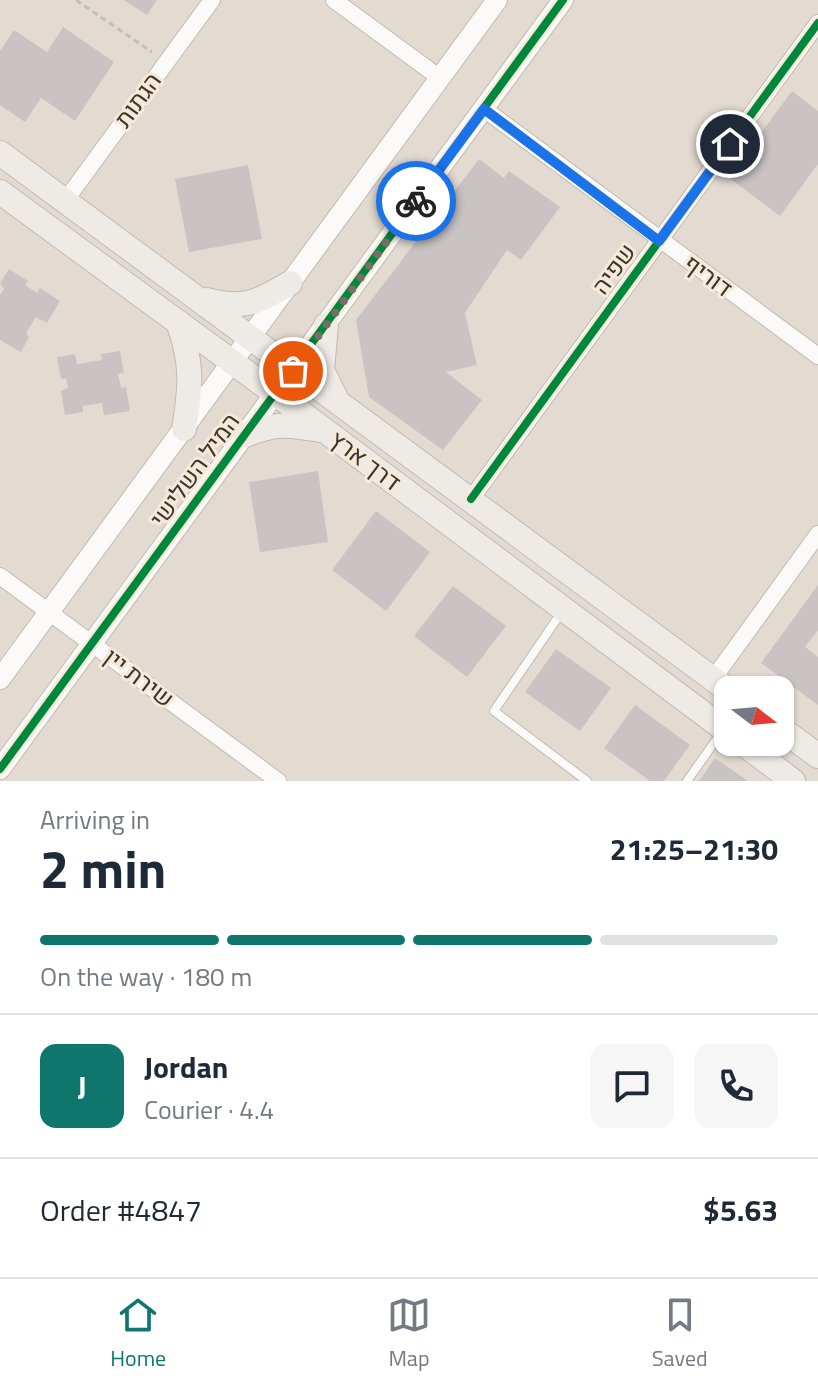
<!DOCTYPE html>
<html lang="en">
<head>
<meta charset="utf-8">
<style>
  :root { --surface:#fff; --page:#f6f6f7; --text:#1f2937; --muted:#747a83; --line:#e0e1e3; --accent:#0f766e }
  body { margin:0; font-family:"Titillium Web",Heebo,sans-serif; background:var(--page); color:var(--text); height:100vh; display:flex; flex-direction:column; font-size:30px; white-space:nowrap }
  * { box-sizing:border-box; margin:0 }
  p { font-size:26px; color:var(--muted) }
  .icon { flex:none; width:44px; height:44px; fill:none; stroke:currentColor; stroke-width:2; stroke-linecap:round; stroke-linejoin:round }
  .map { position:relative; height:781px; overflow:hidden }
  .panel { display:flex; flex-direction:column; background:var(--surface); flex:1 }
  .panel>* { flex:none }
  .needle { width:52px; rotate:106deg }
  .fabs { position:absolute; left:714px; top:676px; display:grid; gap:16px }
  .fabs a { display:grid; place-items:center; width:80px; height:80px; border-radius:16px; background:var(--surface); box-shadow:0 2px 6px #0004; font-size:40px }
  .pin { position:absolute; display:grid; place-items:center; width:68px; height:68px; color:#fff; margin:-34px; border:4px solid #fff; border-radius:50%; box-shadow:0 2px 8px #0007 }
  .courier { position:absolute; display:grid; place-items:center; width:80px; height:80px; margin:-40px; border:6px solid #1a73e8; border-radius:50%; background:#fff; color:#222; box-shadow:0 2px 10px #0007 }
  .overview em { font-style:normal; font-weight:700 }
  .overview div { display:flex; flex-direction:column-reverse }
  .overview { display:flex; align-items:center; justify-content:space-between; height:136px; padding:0 40px }
  h1 { font-size:52px; font-weight:700; line-height:60px }
  .bar { display:grid; grid-template-columns:repeat(4,1fr); gap:12px 8px; align-content:center; height:96px; padding:0 40px }
  .bar i { height:10px; border-radius:6px; background:var(--line) }
  .bar .on { background:var(--accent) }
  .bar p { grid-column:span 4 }
  .line { display:flex; align-items:center; gap:20px; padding:0 40px; border-top:2px solid var(--line) }
  .line div { flex:1 }
  .round { display:grid; place-items:center; flex:none; width:84px; height:84px; border-radius:16px; background:var(--page) }
  .menu { display:flex; justify-content:space-around; align-items:center; height:112px; border-top:2px solid var(--line); background:var(--surface); font-size:22px; color:var(--muted) }
  .menu a { display:grid; justify-items:center; gap:4px }
  .menu .on { color:var(--accent) }
  .map>svg:first-child { display:block }
  .building { fill:#c9c3c3 }
  .lines { fill:none; stroke-linecap:round; stroke-linejoin:round }
  .service-casing { stroke:#c0bab3; stroke-width:10 }
  .minor-casing { stroke:#c0bab3; stroke-width:18 }
  .tertiary-casing { stroke:#c0bab3; stroke-width:22 }
  .secondary-casing { stroke:#c0bab3; stroke-width:26 }
  .path { stroke:#c1bebb; stroke-width:3; stroke-dasharray:6 4; stroke-linecap:butt }
  .service { stroke:#fbfaf8; stroke-width:8 }
  .minor { stroke:#fbfaf8; stroke-width:16 }
  .tertiary { stroke:#fbfaf8; stroke-width:20 }
  .secondary { stroke:#eeebe6; stroke-width:24 }
  .cycleway-casing { stroke:#f7e9d8; stroke-width:13 }
  .cycleway { stroke:#00873e; stroke-width:8 }
  .done { stroke:#756f67; stroke-width:8; stroke-dasharray:0 14.4 }
  .route { stroke:#1a73e8; stroke-width:10 }
  .labels { text-anchor:middle; stroke-width:6; stroke-linejoin:round; paint-order:stroke }
  .street-label { font-size:24px; fill:#3a352e; stroke:#f7e9d8 }
</style>
</head>
<body>
<div class="map">
<svg width="818" height="781" viewBox="0 0 818 781">
  <rect width="100%" height="100%" fill="#e3dbd2"/>
  <path class="building" d="M124,0H157L147,15Z
    M63,27L114,62L75,121L41,98L25,122L0,105V51L14,30L47,52Z
    M792,91L818,111V164L780,216L728,177Z
    M479,159L504,178L509,171L560,207L521,260L507,250L465,313L477,365L446,372L482,400L443,450L369,397L356,320Z
    M248,165L262,239L189,252L175,179Z
    M9,269L28,281L25,285L37,293L40,288L60,301L47,323L36,317L26,333L29,337L21,352L0,340V295L4,289L0,283Z
    M120,351L124,373L118,374L121,388L126,387L130,411L104,415L102,403L83,406V412L65,415L61,391L68,388L66,378L61,379L57,357L75,354L77,364L102,360L101,354Z
    M318,471L328,542L260,552L249,482Z
    M376,511L430,552L386,611L332,570Z
    M818,585V630L805,647L818,657V705L761,663Z
    M453,586L506,626L467,677L414,636Z
    M556,649L611,688L580,731L525,692Z
    M635,705L690,745L664,781H650L604,748Z
    M715,758L748,781H699Z"/>
  <g class="lines">
    <defs>
      <path id="service" d="M563,610L494,711L587,781
        M687,781L721,733"/>
      <path id="minor" d="M334,0L440,78
        M484,109L818,356
        M65,201L212,0
        M471,499L818,23
        M0,576L278,781
        M713,679L818,534"/>
      <path id="tertiary" d="M0,679L497,0
        M0,769L563,0"/>
      <path id="secondary" d="M0,153L728,690
        M0,192L276,394L728,732
        M207,300C244,310 258,302 290,283
        M178,322C193,363 191,387 184,429
        M326,325L322,370L336,398
        M246,435C275,422 291,425 321,430
        M780,728L818,756
        M741,742L793,781"/>
    </defs>
    <use href="#service" class="service-casing"/>
    <use href="#minor" class="minor-casing"/>
    <use href="#tertiary" class="tertiary-casing"/>
    <use href="#secondary" class="secondary-casing"/>
    <path class="path" d="M76,0L152,52"/>
    <use href="#service" class="service"/>
    <use href="#minor" class="minor"/>
    <use href="#tertiary" class="tertiary"/>
    <use href="#secondary" class="secondary"/>
    <defs>
      <path id="cycleway" d="M471,499L818,23
        M0,769L563,0"/>
    </defs>
    <use href="#cycleway" class="cycleway-casing"/>
    <use href="#cycleway" class="cycleway"/>
  </g>
  <g class="lines">
    <path class="done" d="M293,371L416,201"/>
    <path class="route" d="M416,201L484,109L659,241L730,144"/>
  </g>
  <g class="labels">
    <g class="street-label">
      <text transform="translate(138 100) rotate(-54)" y="8">הגתות</text>
      <text transform="translate(614 269) rotate(-54)" y="8">שפיה</text>
      <text transform="translate(708 276) rotate(36)" y="8">דוריף</text>
      <text transform="translate(365 461) rotate(37)" y="8">דרך ארץ</text>
      <text transform="translate(195 470) rotate(-54)" y="8">המיל השלישי</text>
      <text transform="translate(139 678) rotate(37)" y="8">שירת יין</text>
    </g>
  </g>
</svg>
<div class="fabs">
<a><svg class="needle" viewBox="-14 -14 28 28"><path d="M0-13l5 13h-10z" fill="#e53935"/><path d="M0 13l5-13h-10z" fill="#747a83"/></svg></a>
</div>
<div class="pin" style="left:293px;top:371px;background:#ea580c"><svg class="icon" aria-label="bag" viewBox="0 0 24 24"><path d="M5 8h14l-1 12H6zM9 8a3 3 0 0 1 6 0"/></svg></div>
<div class="pin" style="left:730px;top:144px;background:#1f2937"><svg class="icon" aria-label="home" viewBox="0 0 24 24"><path d="M3 11l9-7 9 7M6 9v11h12V9"/></svg></div>
<div class="courier" style="left:416px;top:201px"><svg class="icon" aria-label="bike" viewBox="0 0 24 24"><circle cx="6" cy="16" r="4"/><circle cx="18" cy="16" r="4"/><path d="M6 16l4-8h5l3 8M10 8l3 8H6M13 5h3"/></svg></div>
</div>
<section class="panel">
<div class="overview"><div><h1>2 min</h1><p>Arriving in</p></div><em>21:25–21:30</em></div>
<div class="bar"><i class="on"></i><i class="on"></i><i class="on"></i><i></i><p>On the way · 180 m</p></div>
<div class="line" style="height:144px"><b class="round" style="background:var(--accent);color:#fff">J</b><div><b>Jordan</b><p>Courier · 4.4</p></div><a class="round"><svg class="icon" aria-label="chat" viewBox="0 0 24 24"><path d="M4 5h16v11H9l-5 4z"/></svg></a><a class="round"><svg class="icon" aria-label="phone" viewBox="0 0 24 24"><path d="M5 4h4l2 5-3 2q2 4 5 5l2-3 5 2v4C11 20 4 13 5 4z"/></svg></a></div>
<div class="line" style="height:104px"><div>Order #4847</div><b>$5.63</b></div>
</section>
<nav class="menu">
<a class="on"><svg class="icon" aria-label="home" viewBox="0 0 24 24"><path d="M3 11l9-7 9 7M6 9v11h12V9"/></svg>Home</a>
<a><svg class="icon" aria-label="map" viewBox="0 0 24 24"><path d="M3 6l6-2 6 2 6-2v14l-6 2-6-2-6 2zM9 4v14M15 6v14"/></svg>Map</a>
<a><svg class="icon" aria-label="saved" viewBox="0 0 24 24"><path d="M7 4h10v16l-5-4-5 4z"/></svg>Saved</a>
</nav>
</body>
</html>
